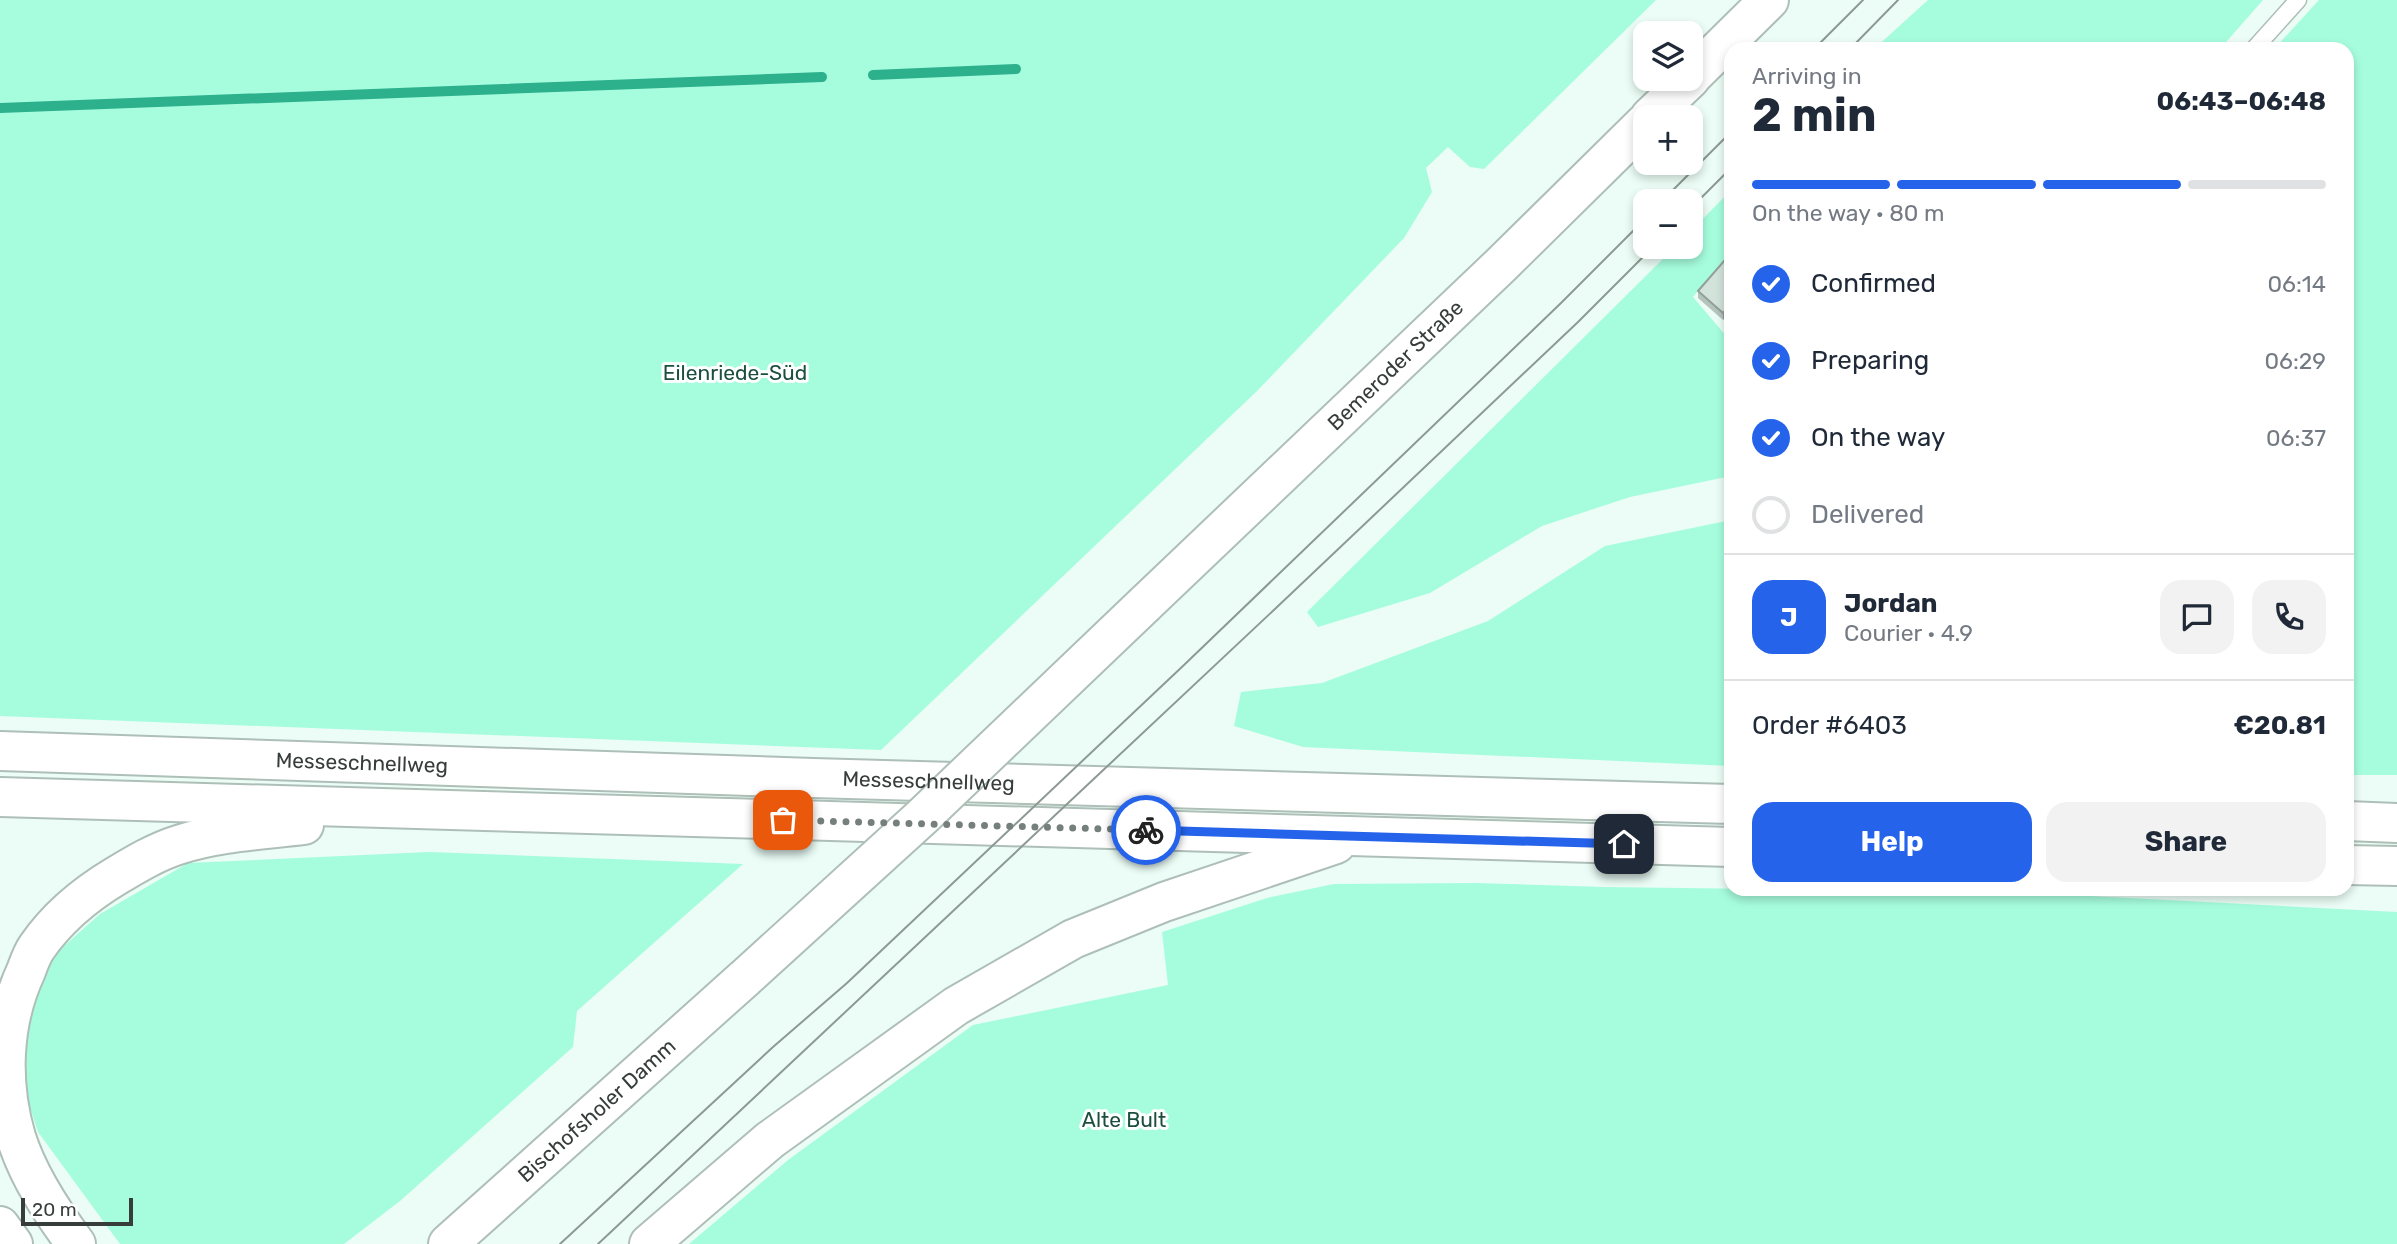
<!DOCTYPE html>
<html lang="en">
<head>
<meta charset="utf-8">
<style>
  :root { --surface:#fff; --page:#f2f2f3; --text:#1f2937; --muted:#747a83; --line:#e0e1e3; --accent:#2563eb }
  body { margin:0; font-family:Rubik,sans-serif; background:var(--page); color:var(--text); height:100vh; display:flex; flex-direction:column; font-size:26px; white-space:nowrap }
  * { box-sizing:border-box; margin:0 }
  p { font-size:23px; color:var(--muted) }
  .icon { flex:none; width:38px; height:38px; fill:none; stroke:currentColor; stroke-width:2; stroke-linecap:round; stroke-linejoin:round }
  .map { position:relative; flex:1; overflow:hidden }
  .drawer { position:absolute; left:1724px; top:42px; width:630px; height:854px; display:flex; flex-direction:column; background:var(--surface); border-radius:21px; box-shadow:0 4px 10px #0003 }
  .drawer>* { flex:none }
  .buttons { position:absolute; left:1633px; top:21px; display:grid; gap:14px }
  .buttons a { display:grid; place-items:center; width:70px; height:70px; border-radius:14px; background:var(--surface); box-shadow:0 4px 10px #0003; font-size:35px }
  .scale { position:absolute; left:21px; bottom:18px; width:112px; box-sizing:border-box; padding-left:7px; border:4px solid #363d3a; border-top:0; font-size:19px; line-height:24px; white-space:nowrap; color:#363d3a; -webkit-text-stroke:5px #fff; paint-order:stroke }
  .pin { position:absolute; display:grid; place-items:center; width:60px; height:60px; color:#fff; margin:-30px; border-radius:14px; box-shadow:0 4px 10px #0006 }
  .courier { position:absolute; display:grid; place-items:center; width:70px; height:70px; margin:-35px; border:5px solid #2563eb; border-radius:50%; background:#fff; color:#222; box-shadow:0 2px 9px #0007 }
  .headline em { font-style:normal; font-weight:700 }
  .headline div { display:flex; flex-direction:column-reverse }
  .headline { display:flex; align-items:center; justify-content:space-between; height:119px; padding:0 28px }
  h1 { font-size:46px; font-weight:700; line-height:52px }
  .bar { display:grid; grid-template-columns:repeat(4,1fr); gap:10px 7px; align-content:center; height:84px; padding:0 28px }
  .bar i { height:9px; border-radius:5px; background:var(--line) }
  .bar .selected { background:var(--accent) }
  .bar p { grid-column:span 4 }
  .line { display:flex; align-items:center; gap:18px; padding:0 28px; border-top:2px solid var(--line) }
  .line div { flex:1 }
  .round { display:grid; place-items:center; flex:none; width:74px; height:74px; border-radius:21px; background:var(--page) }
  ol { padding:0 28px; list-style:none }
  li { display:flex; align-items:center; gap:21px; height:77px }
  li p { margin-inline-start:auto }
  li .icon { padding:7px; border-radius:50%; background:var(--accent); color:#fff; stroke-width:4 }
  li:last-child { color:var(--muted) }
  li i { width:38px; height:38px; border:4px solid var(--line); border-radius:50% }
  .cta { display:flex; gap:14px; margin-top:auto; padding:14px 28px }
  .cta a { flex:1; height:80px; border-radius:21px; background:var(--accent); color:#fff; font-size:28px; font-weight:700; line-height:80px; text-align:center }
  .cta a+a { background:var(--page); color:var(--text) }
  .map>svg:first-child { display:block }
  .green { fill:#a6fdde }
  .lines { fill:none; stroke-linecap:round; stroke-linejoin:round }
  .stream { stroke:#2db08c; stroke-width:10 }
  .lane-casing { stroke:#aebfb8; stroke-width:19 }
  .secondary-casing { stroke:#aebfb8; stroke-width:42 }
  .highway-casing { stroke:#aebfb8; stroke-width:42 }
  .lane { stroke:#fff; stroke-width:16 }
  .secondary { stroke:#fff; stroke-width:38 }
  .highway { stroke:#fff; stroke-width:38 }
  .tram { stroke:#8d9994; stroke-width:2 }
  .secondary-bridge-casing { stroke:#aebfb8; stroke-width:42; stroke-linecap:butt }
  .secondary-bridge { stroke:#fff; stroke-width:38 }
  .wall { fill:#b5c3bd }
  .shaded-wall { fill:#939f9a }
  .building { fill:#d2e3dc; stroke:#939f9a; stroke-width:2 }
  .done { stroke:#75807c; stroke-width:7; stroke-dasharray:0 12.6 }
  .route { stroke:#2563eb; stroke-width:9 }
  .labels { text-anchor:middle; stroke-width:6; stroke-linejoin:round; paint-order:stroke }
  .street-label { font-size:21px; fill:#363d3a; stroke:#fff }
  .park-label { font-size:21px; fill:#1c4f3f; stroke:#fff }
</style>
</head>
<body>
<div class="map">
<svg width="2397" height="1244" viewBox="0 0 2397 1244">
  <rect width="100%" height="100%" fill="#ebfdf6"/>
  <path class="green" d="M0,0H1656L1484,169L1470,167L1448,147L1426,168L1432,192L1404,238L1257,391L881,750L0,716Z
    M1928,0H2263L2220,49H1874Z
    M2319,0H2397V775H2347V49H2274Z
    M1731,190V251L1693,297L1727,337L1731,336V476L1630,497L1542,526L1430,593L1318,627L1307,612L1675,247H1690L1691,231Z
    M1731,520V766L1303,747L1234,726L1241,692L1322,683L1488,621L1605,546Z
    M429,852L743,864L577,1011L573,1047L400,1201L344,1244H120L38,1132L23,1086L27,1018L56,953L100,914L188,863Z
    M1476,883L1604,887L2011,892L2397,912V1244H689L788,1160L973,1025L1168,985L1162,932L1267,898L1334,884Z"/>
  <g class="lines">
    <path class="stream" d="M873,75L1016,69
      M0,108L822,77"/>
    <defs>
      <path id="lane" d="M2254,49L2298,0"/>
      <g id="secondary">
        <path d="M1690,78L1769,0"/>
        <path d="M1650,117L1690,79"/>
        <path id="s1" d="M1145,604L1502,264L1645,123"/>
        <path id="s2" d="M448,1244L745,978"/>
      </g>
      <g id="highway">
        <path id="s3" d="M0,751L813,778L1731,804"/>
        <path d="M0,797L1731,847"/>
        <path d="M2347,821L2397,823"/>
        <path d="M2347,865L2397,866"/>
        <path d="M0,1226L13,1244"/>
        <path d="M76,1244C52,1212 28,1176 16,1137C0,1082 2,1023 26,971C29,963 32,954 37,947C57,918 86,894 116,876C136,864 156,852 178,845C218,832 263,830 304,825"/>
        <path d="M649,1244L770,1140L956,1006L1073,939L1164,902L1336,844"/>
      </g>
    </defs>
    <use href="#lane" class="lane-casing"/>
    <use href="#secondary" class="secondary-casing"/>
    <use href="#highway" class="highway-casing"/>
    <use href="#lane" class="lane"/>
    <use href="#secondary" class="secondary"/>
    <use href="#highway" class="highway"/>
    <path class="tram" d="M1814,49L1863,0
      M1850,49L1898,0
      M1662,201L1731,132
      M1690,209L1731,168
      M560,1244L773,1047L847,983L1184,665L1561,303L1645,219
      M598,1244L1276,608L1578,322L1653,247"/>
    <defs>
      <path id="secondary-bridge" d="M745,978L922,817L1145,604"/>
    </defs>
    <use href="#secondary-bridge" class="secondary-bridge-casing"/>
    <use href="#secondary-bridge" class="secondary-bridge"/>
  </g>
  <path class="wall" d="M1731,253L1723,320L1698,298V291Z"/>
  <path class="shaded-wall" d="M1731,304V311L1723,320V313Z"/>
  <path class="building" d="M1731,253V304L1723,313L1698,291Z"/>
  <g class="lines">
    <path class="done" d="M783,820L1146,830"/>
    <path class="route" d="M1146,830L1624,844"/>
  </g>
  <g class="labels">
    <g class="street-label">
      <text dy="7" stroke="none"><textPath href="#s1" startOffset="346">Bemeroder Straße</textPath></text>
      <text dy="7" stroke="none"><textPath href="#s3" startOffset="362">Messeschnellweg</textPath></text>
      <text dy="7" stroke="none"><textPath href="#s3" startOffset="929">Messeschnellweg</textPath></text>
      <text dy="7" stroke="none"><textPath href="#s2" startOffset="200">Bischofsholer Damm</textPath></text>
    </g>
    <g class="park-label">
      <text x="735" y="380">Eilenriede-Süd</text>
      <text x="1124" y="1127">Alte Bult</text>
    </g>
  </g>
</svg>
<div class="buttons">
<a><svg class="icon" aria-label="layers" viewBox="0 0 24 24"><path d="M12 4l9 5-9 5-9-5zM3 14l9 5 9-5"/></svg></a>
<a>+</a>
<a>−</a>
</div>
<div class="scale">20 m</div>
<div class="pin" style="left:783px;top:820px;background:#ea580c"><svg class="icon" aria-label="bag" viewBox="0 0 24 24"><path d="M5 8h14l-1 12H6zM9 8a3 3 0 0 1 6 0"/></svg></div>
<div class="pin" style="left:1624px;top:844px;background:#1f2937"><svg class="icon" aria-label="home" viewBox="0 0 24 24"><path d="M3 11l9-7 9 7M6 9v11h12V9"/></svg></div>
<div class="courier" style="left:1146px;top:830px"><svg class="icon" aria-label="bike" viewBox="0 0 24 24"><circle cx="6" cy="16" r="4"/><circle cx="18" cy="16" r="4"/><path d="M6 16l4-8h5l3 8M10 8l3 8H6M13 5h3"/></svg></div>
<section class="drawer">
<div class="headline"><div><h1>2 min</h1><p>Arriving in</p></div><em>06:43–06:48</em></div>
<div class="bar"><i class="selected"></i><i class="selected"></i><i class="selected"></i><i></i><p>On the way · 80 m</p></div>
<ol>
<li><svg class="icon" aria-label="check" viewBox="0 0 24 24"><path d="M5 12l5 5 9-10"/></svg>Confirmed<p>06:14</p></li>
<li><svg class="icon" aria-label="check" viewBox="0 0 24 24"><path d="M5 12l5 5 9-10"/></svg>Preparing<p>06:29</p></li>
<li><svg class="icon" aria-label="check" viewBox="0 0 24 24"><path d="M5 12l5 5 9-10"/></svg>On the way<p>06:37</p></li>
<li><i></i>Delivered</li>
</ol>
<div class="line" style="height:126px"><b class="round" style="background:var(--accent);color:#fff">J</b><div><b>Jordan</b><p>Courier · 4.9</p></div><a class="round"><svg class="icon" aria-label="chat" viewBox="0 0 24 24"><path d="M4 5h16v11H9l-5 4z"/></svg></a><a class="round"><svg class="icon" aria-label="phone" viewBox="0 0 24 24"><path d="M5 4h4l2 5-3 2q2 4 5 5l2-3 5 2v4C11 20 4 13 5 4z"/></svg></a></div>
<div class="line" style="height:91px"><div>Order #6403</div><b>€20.81</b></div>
<div class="cta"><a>Help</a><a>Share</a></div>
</section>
</div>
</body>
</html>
